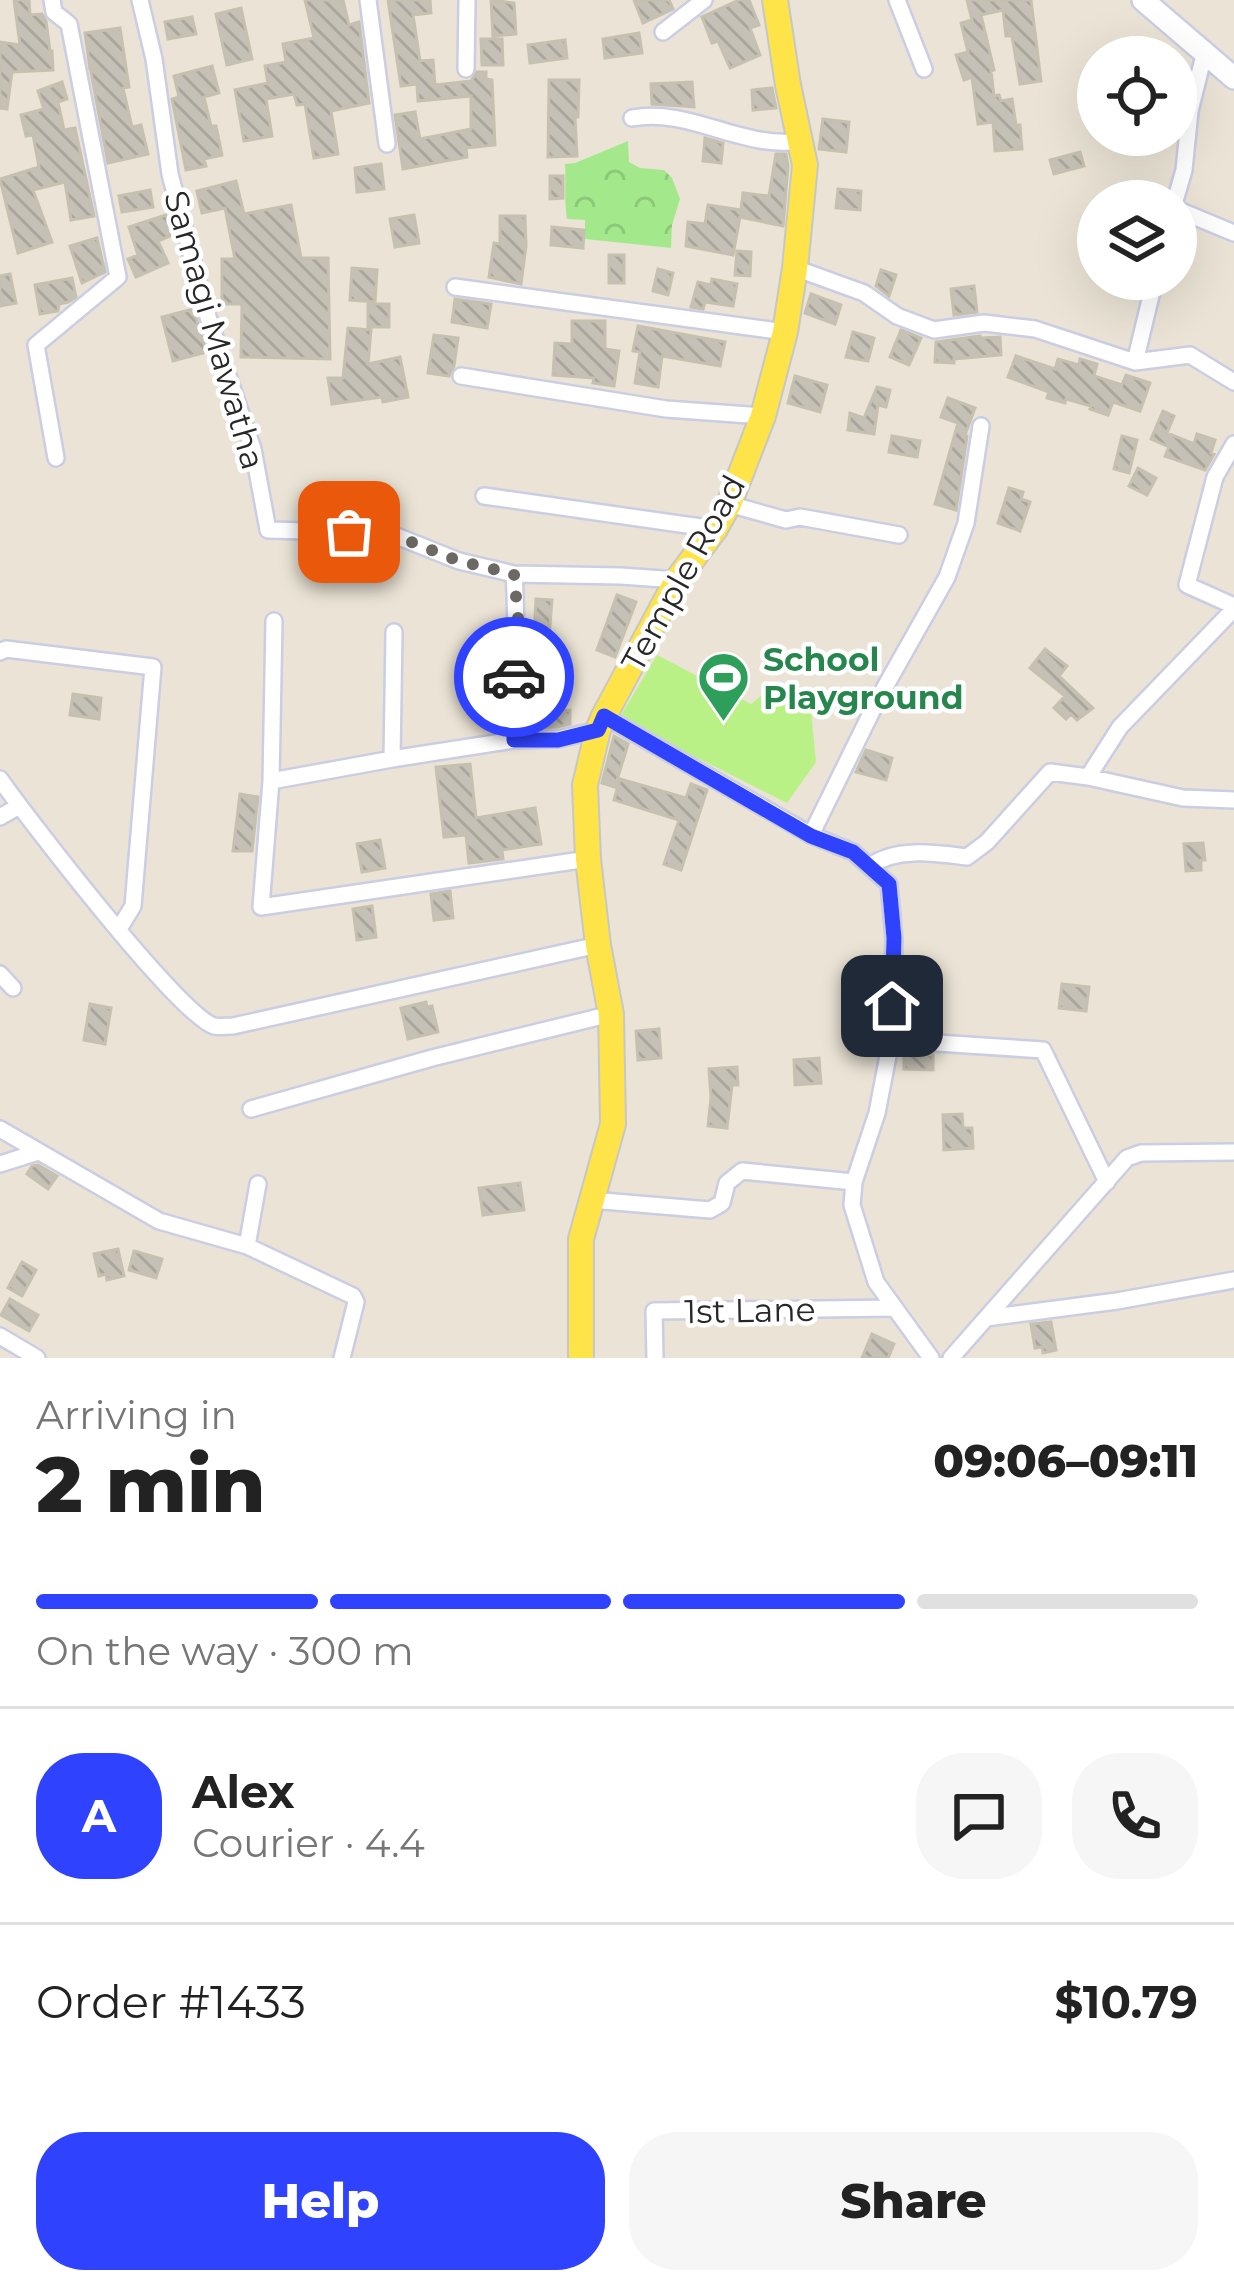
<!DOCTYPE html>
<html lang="en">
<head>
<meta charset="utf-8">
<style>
  :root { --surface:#fff; --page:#f6f6f6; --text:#222; --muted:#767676; --line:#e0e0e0; --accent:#2f43ff }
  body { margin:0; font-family:Montserrat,sans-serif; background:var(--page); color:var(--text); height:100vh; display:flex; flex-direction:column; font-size:45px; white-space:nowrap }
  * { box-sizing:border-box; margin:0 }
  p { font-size:39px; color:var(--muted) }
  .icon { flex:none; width:66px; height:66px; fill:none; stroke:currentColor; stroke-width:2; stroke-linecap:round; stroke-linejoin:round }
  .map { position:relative; height:1358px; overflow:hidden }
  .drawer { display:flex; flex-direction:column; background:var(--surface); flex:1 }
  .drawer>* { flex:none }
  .fabs { position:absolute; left:1077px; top:36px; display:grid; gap:24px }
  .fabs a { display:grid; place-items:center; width:120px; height:120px; border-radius:50%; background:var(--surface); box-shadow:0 12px 48px #0002; font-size:60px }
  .pin { position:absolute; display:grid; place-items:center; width:102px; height:102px; color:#fff; margin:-51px; border-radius:24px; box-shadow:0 6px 18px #0006 }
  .courier { position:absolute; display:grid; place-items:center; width:120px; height:120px; margin:-60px; border:9px solid #2f43ff; border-radius:50%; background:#fff; color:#222; box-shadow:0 3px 15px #0007 }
  .head em { font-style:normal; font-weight:800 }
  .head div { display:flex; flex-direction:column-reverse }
  .head { display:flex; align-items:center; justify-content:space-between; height:204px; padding:0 36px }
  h1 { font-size:78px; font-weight:800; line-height:90px }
  .bar { display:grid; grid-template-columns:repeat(4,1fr); gap:18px 12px; align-content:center; height:144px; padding:0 36px }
  .bar i { height:15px; border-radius:9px; background:var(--line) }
  .bar .active { background:var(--accent) }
  .bar p { grid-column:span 4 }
  .line { display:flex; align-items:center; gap:30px; padding:0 36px; border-top:3px solid var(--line) }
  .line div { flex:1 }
  .round { display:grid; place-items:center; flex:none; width:126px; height:126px; border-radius:48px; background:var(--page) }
  .action { display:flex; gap:24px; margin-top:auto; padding:24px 36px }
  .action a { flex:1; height:138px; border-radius:48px; background:var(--accent); color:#fff; font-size:48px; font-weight:800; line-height:138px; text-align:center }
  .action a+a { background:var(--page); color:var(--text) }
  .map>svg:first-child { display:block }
  .park { fill:url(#park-crowns) }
  .pitch { fill:#baf186 }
  .building { fill:url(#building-back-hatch); stroke:#c6c0b0; stroke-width:3 }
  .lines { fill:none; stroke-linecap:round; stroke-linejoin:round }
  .minor-casing { stroke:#cbcde2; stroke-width:20 }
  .secondary-casing { stroke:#cbcde2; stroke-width:26 }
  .primary-casing { stroke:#c7c7c7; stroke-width:28 }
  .minor { stroke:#fff; stroke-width:15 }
  .secondary { stroke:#fff; stroke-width:21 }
  .primary { stroke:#fee448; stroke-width:24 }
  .done { stroke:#6c6964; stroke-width:12; stroke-dasharray:0 21.6 }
  .route { stroke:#2f43ff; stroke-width:15 }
  .labels { text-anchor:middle; stroke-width:9; stroke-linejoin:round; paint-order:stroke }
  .street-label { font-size:33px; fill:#272727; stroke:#fff }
  .leisure-label { font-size:33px; font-weight:bold; fill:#27864d; stroke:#fff; text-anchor:start }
</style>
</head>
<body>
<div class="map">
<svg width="1234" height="1358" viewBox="0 0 1234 1358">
  <defs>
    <pattern id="park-crowns" width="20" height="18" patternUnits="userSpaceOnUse" patternTransform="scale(3)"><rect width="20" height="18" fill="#a3e98c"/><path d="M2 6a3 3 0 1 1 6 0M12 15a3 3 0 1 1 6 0" fill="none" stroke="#8cc879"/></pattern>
    <pattern id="building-back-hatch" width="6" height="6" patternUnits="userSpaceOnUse" patternTransform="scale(3)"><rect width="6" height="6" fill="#c6c1b6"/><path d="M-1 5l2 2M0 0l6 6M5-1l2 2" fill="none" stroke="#aaa69c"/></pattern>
  </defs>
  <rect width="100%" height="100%" fill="#ebe4d6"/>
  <path class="park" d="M628,141L629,162L640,168L664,170L672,178L680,199L672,225L671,248L585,239V220L567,219C564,200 566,183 565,164L575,163Z"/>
  <path class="pitch" d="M657,655L751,704L771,688L811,711L816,762L787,803L648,733L621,715Z"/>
  <path class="building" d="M14,0H29L30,15L42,14L46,21L50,51H52L53,70L12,72L7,109L0,108V42L20,45Z
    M305,0H343L349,25L359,22L369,103L331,111L338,154L314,158L305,104L297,105L294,94L266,99L272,136L244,141L235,90L268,83L265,66L286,62L283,44L314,38Z
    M388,0H430L431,13L413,15L420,61L433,60L435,85L471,81L477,72H486V79L492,80L495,145L466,148L467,157L403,169L395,115L415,112L420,139L471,129V96L418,101L417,84L401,86Z
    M491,0L514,3L516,34L493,36Z
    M634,0H669L673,9L643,23Z
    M739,0H749L759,25L750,28L760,55L730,68L718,41L712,43L702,17Z
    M967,0H1031L1041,81L1020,84L1012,36H1006L1003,10L981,15L994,70L991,71L994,96L999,95L1001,101L1012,99L1016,125H1020L1022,149L995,151L993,122L978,124L972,77L964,80L956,55L968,52L961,23L972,20Z
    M241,8L252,59L227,65L216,14Z
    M192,17L196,34L168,39L165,22Z
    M120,28L129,87L123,88L132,127L141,125L148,154L108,163L91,72L101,69H90L85,33Z
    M639,33L642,53L605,58L603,39Z
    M481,39H502L503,65H482Z
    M565,40L567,58L530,63L528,45Z
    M212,66L219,93L204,97L211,126H216L222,155L204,159L206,166L186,170L172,99L179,97L174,76Z
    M549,80H579L578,117H575L577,156L548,157Z
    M62,82L67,99L58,102L64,130L75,128L94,216L71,220L65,182L33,190L52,242L18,253L0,179L39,167L33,135L26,136L21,115L44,109L38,91Z
    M692,82L694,107L652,104L651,84Z
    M772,88L776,108L753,110L752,90Z
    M823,119L849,122L846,152L819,149Z
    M705,138L723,143L721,163L703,161Z
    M1080,152L1084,166L1054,174L1050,160Z
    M776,154H786L788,166L783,226L740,217L733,255L686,246L688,222L705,224L708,205L741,210L743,193L769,196Z
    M381,164L384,189L357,192L355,168Z
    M550,176H563V198L550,199Z
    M236,181L244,214L291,205L301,258H328L330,359L241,357L242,304H222V259H235L225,208L202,213L197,191Z
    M838,189L861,191L860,210L836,208Z
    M150,190L153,207L122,212L119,196Z
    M166,215L173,235L158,241L168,263L136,277L128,259L138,255L129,227Z
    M414,215L419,243L395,247L390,219Z
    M500,216H525L526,246L521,284L489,277L494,243L500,244Z
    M552,227L584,230L583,248L551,245Z
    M97,238L105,272L82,283L70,246Z
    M737,251L751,252L750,276L735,275Z
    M609,255H624V283H609Z
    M352,268L377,270L375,302L350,300Z
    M658,269L673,273L668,295L653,291Z
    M881,270L896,275L889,296L876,286Z
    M10,274L16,303L0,306V276Z
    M72,278L76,297L68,302L59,304L58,311L40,314L35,285Z
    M712,279L737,284L733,306L705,302L703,309L691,307L698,282L711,285Z
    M974,286L977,312L954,315L951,289Z
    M811,294L841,305L835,324L805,313Z
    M455,299L491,304L487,328L452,322Z
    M368,304H389V327H368Z
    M193,309L207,352L173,361L162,317Z
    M572,321H605V349L619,351L614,386L593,383L594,378L553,375L555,343L572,344Z
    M638,326L725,342L720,366L662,356L658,387L635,383L640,352L633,351Z
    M348,328L371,330L368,364L400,357L408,397L383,402L382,397L332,404L328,378H343Z
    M901,330L921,338L909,365L890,357Z
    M853,332L874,338L868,361L846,357Z
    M434,335L458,338L454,366L449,376L428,373Z
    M980,336V338L1000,337L1001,355L954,359V363L935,362L936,342Z
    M1016,356L1055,369L1058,359L1079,365L1080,359L1097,364L1094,376L1122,385L1126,375L1150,383L1140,411L1113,402L1108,415L1090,409L1091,406L1066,399L1065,403L1047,398L1049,392L1008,377Z
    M795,376L827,385L820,412L788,403Z
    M877,387L890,390L886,407L878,405L874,434L848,430L850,413L864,418Z
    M948,398L975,408L965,435L967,436L956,510L935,504L958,423L941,417Z
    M1163,411L1174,416L1167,433L1194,444L1197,434L1215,440L1211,453L1214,454L1205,470L1165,456L1169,447L1151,439Z
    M892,436L920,441L917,457L889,452Z
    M1122,436L1137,440L1129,473L1114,469Z
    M1138,468L1156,478L1147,495L1129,486Z
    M1009,488L1023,492L1021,499L1030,502L1020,531L998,523Z
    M617,595L636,602L615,657L597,650Z
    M536,599L552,600L543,712L570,710V724L557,727L529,728Z
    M1045,649L1067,666L1059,676L1093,708L1077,720L1071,714L1066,719L1054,708L1065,696L1030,668Z
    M73,694L101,698L99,719L70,715Z
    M614,736L628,744L615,787L602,783Z
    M866,750L892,758L886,780L856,772Z
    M470,764L476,818L535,808L541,844L502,850L503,859L469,863L466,835L444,837L436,767Z
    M620,779L686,798L691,784L707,790L681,870L664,864L679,820L614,800Z
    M240,794L258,797L252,851H233Z
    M380,840L385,868L362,872L357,844Z
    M1203,843L1205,860H1201V870L1186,871L1184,844Z
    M450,891L453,918L434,920L431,894Z
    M372,906L376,937L357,940L353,909Z
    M1062,984L1089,987L1086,1011L1059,1008Z
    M426,1002L427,1007L432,1006L438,1032L408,1039L401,1008Z
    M90,1004L111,1008L105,1044L84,1040Z
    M659,1029L661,1058L638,1060L636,1031Z
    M904,1053L933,1055V1070L904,1069Z
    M819,1058L821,1083L795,1085L794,1060Z
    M737,1067L738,1085H732L727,1128L708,1126L711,1097L709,1069Z
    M962,1114L963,1128H972L973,1148L944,1150L943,1115Z
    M38,1165L57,1176L48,1189L27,1174L32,1166Z
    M520,1183L524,1210L483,1215L479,1188Z
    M118,1249L124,1276L107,1280L106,1274L99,1276L94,1254Z
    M134,1251L162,1259L156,1278L129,1270Z
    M22,1262L36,1270L22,1296L8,1288Z
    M10,1299L38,1315L29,1331L1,1315Z
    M1051,1322L1056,1350L1043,1353L1042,1347L1035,1348L1031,1324Z
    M872,1334L894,1344L888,1358H862Z"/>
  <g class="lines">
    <defs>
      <path id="minor" d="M52,0L54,12L69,24L118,277L36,345L56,458
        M140,0L154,59L170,174L206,311L253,449L268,530L389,533L459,561L514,574C518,629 514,685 514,740
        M368,0L387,144
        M897,0L924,69
        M663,32L704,0
        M466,69L467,0
        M632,118C689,107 743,150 800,141
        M1175,201L1184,170L1190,111L1204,55
        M1176,209L1234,233
        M795,268L864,293L897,316L934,330L984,323L1035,329L1135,362L1190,355L1234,382
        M455,287L785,332
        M1135,362L1155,279
        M461,376L666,409L763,416
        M1234,444L1215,477L1187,585L1234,606
        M484,496L715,529
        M729,504L786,520L800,517L899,535
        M514,574L621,576L677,580
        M274,621L271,781L261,907L588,859
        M0,652L6,649L153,667L133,906L119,929
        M604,716L811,835L853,852L889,884L894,939L891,1040L877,1113L854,1182L852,1205L876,1282L931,1358
        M392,759L394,632
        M1088,777L1120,727L1234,609
        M0,779C28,819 179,1015 214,1026C220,1027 226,1026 233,1026L598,945
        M271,781L392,759L514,740L558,739L598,730
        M0,817L19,806
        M811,835L876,703L947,577L966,523L981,426
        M870,866C896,847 935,853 967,857L987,842L1050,772L1088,777L1183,798L1234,800
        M0,974L13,988
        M891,1040L1043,1050L1107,1182
        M251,1109L432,1058L611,1014
        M0,1129L159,1221L247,1246L353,1296L356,1302L342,1358
        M0,1164L38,1152
        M591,1200L710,1210L722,1203L727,1183L742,1171L854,1182
        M247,1246L258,1184
        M986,1318L1117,1301L1234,1280
        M0,1336L37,1358
        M655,1358L654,1311L894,1308
        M951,1358L1127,1158L1141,1153L1234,1152"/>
      <path id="secondary" d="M1143,0L1234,78"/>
      <path id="primary" d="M581,1358V1239L613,1124L611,1014L598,945L588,859L585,785L598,730L604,716L677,580L715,529L729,504L763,416L785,332L795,268L805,165L788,85L775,0"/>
    </defs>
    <use href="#minor" class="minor-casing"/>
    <use href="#secondary" class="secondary-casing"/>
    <use href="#primary" class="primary-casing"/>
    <use href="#minor" class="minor"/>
    <use href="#secondary" class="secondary"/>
    <use href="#primary" class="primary"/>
  </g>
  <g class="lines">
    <path class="done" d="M349,532L389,533L459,561L514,574L518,618L514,677"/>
    <path class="route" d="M514,677V740H558L598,730L604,716L811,836L853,852L889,884L894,938L892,1006"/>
  </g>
  <defs>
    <symbol id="stadium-pin" viewBox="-11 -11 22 30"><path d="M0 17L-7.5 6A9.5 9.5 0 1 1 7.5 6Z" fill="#2e9e5b" stroke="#fff"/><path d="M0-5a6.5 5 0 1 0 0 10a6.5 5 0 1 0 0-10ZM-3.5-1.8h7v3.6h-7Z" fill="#fff"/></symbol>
  </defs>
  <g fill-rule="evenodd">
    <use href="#stadium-pin" x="694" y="648" width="59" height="81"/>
  </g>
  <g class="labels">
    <g class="street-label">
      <text transform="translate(215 330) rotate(74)" y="12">Samagi Mawatha</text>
      <text transform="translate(683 573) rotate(-61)" y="12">Temple Road</text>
      <text transform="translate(750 1310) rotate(-1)" y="12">1st Lane</text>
    </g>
    <g class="leisure-label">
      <text x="763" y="671">School<tspan x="763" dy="38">Playground</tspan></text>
    </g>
  </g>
</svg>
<div class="fabs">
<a><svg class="icon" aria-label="locate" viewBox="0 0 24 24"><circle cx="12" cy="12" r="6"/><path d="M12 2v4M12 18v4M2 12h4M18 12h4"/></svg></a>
<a><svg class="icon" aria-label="layers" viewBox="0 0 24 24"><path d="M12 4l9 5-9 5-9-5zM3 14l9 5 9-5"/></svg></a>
</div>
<div class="pin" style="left:349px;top:532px;background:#ea580c"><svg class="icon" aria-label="bag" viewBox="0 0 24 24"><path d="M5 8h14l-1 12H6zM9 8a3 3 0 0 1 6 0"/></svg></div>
<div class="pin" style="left:892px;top:1006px;background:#1f2937"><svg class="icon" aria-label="home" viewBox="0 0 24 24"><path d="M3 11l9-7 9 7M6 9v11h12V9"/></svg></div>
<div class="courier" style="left:514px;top:677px"><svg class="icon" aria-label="car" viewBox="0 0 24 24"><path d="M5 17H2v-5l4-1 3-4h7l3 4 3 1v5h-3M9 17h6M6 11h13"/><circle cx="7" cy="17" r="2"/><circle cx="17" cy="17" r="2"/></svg></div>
</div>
<section class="drawer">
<div class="head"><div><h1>2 min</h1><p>Arriving in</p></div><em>09:06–09:11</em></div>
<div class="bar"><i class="active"></i><i class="active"></i><i class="active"></i><i></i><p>On the way · 300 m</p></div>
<div class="line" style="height:216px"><b class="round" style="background:var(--accent);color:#fff">A</b><div><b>Alex</b><p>Courier · 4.4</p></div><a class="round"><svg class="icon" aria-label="chat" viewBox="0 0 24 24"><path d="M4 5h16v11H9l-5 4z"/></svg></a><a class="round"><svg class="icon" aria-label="phone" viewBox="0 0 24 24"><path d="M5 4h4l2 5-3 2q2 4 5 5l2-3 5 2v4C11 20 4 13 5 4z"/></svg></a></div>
<div class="line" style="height:156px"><div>Order #1433</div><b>$10.79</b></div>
<div class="action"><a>Help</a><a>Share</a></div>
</section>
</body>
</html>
